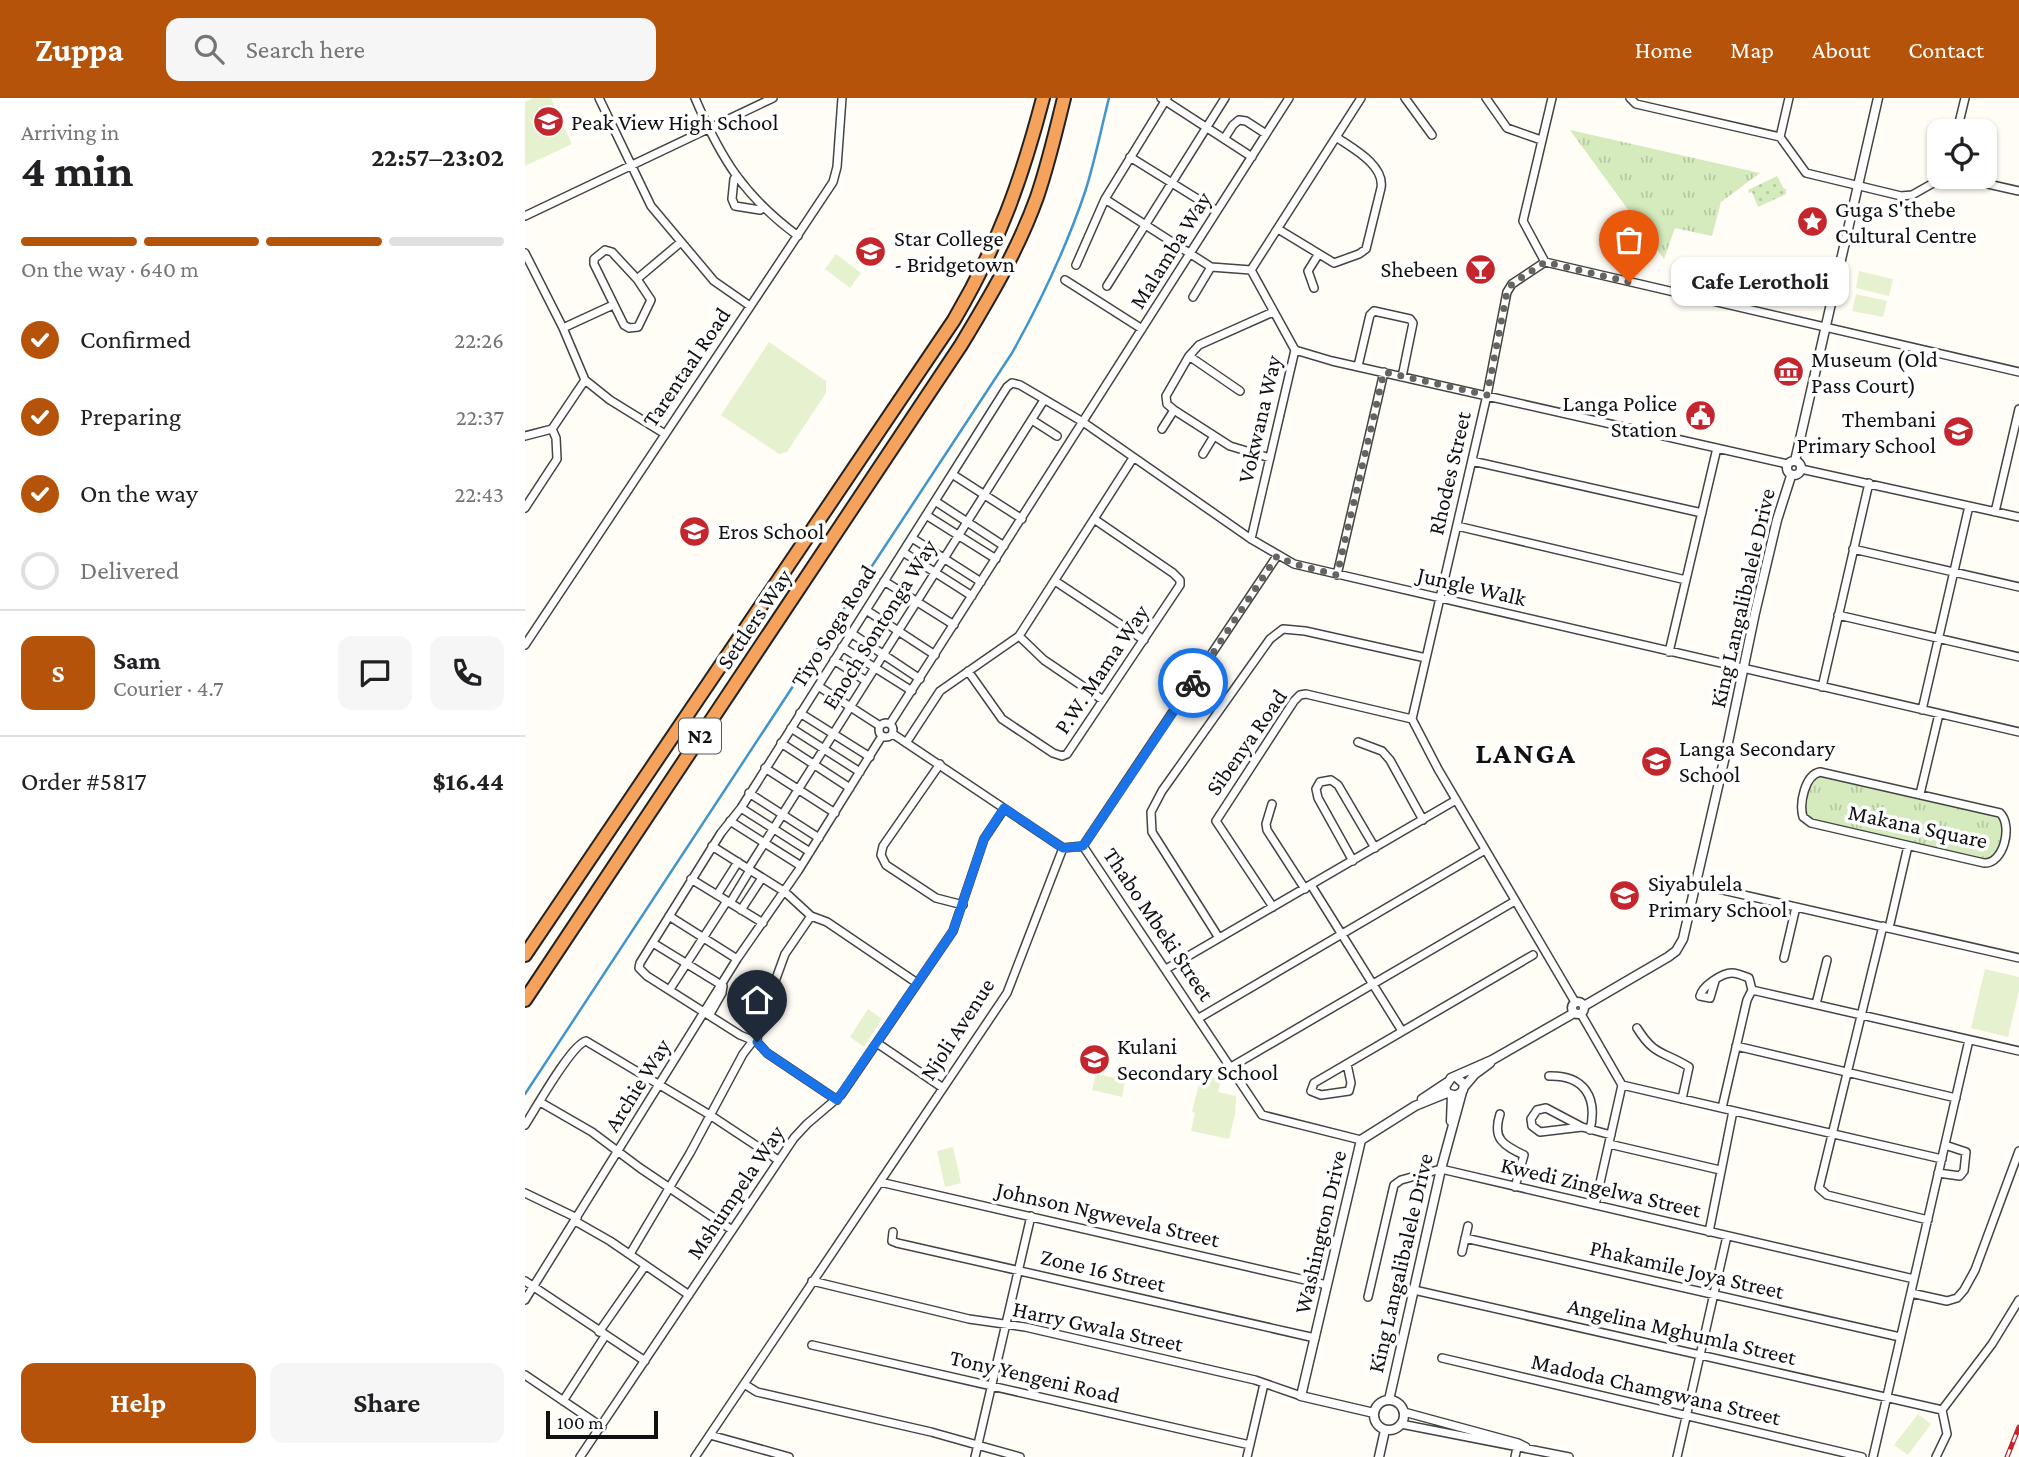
<!DOCTYPE html>
<html lang="en">
<head>
<meta charset="utf-8">
<style>
  :root { --surface:#fff; --page:#f6f6f6; --text:#202124; --muted:#757577; --line:#e0e0e0; --accent:#b45309 }
  body { margin:0; font-family:"Crimson Pro",serif; background:var(--page); color:var(--text); height:100vh; display:flex; flex-direction:column; font-size:26px; white-space:nowrap }
  * { box-sizing:border-box; margin:0 }
  p { font-size:23px; color:var(--muted) }
  .icon { flex:none; width:38px; height:38px; fill:none; stroke:currentColor; stroke-width:2; stroke-linecap:round; stroke-linejoin:round }
  .map { position:relative; flex:1; overflow:hidden }
  .details { display:flex; flex-direction:column; background:var(--surface); width:525px }
  .details>* { flex:none }
  .fabs { position:absolute; left:1402px; top:21px; display:grid; gap:14px }
  .fabs a { display:grid; place-items:center; width:70px; height:70px; border-radius:14px; background:var(--surface); box-shadow:0 2px 5px #0004; font-size:35px }
  .scale { position:absolute; left:21px; bottom:18px; width:112px; box-sizing:border-box; padding-left:7px; border:4px solid #111; border-top:0; font-size:19px; line-height:24px; white-space:nowrap; color:#111; -webkit-text-stroke:5px #fff; paint-order:stroke }
  .pin { position:absolute; display:grid; place-items:center; width:60px; height:60px; color:#fff; margin:-72px -30px; border-radius:50% 50% 50% 0; rotate:-45deg; box-shadow:0 0 7px #0007 }
  .pin .icon { rotate:45deg }
  .courier { position:absolute; display:grid; place-items:center; width:70px; height:70px; margin:-35px; border:5px solid #1a73e8; border-radius:50%; background:#fff; color:#222; box-shadow:0 2px 9px #0007 }
  .bubble { position:absolute; height:49px; border-radius:14px; background:var(--surface); box-shadow:0 2px 5px #0004; font-size:23px; font-weight:700; line-height:49px; text-align:center }
  .summary em { font-style:normal; font-weight:700 }
  .summary div { display:flex; flex-direction:column-reverse }
  .summary { display:flex; align-items:center; justify-content:space-between; height:119px; padding:0 21px }
  h1 { font-size:46px; font-weight:700; line-height:52px }
  .bar { display:grid; grid-template-columns:repeat(4,1fr); gap:10px 7px; align-content:center; height:84px; padding:0 21px }
  .bar i { height:9px; border-radius:5px; background:var(--line) }
  .bar .selected { background:var(--accent) }
  .bar p { grid-column:span 4 }
  .line { display:flex; align-items:center; gap:18px; padding:0 21px; border-top:2px solid var(--line) }
  .line div { flex:1 }
  .round { display:grid; place-items:center; flex:none; width:74px; height:74px; border-radius:14px; background:var(--page) }
  ol { padding:0 21px; list-style:none }
  li { display:flex; align-items:center; gap:21px; height:77px }
  li p { margin-inline-start:auto }
  li .icon { padding:7px; border-radius:50%; background:var(--accent); color:#fff; stroke-width:4 }
  li:last-child { color:var(--muted) }
  li i { width:38px; height:38px; border:4px solid var(--line); border-radius:50% }
  .cta { display:flex; gap:14px; margin-top:auto; padding:14px 21px }
  .cta a { flex:1; height:80px; border-radius:14px; background:var(--accent); color:#fff; font-size:28px; font-weight:700; line-height:80px; text-align:center }
  .cta a+a { background:var(--page); color:var(--text) }
  header { display:flex; align-items:center; gap:42px; box-sizing:border-box; height:98px; padding:0 35px; background:var(--accent); color:#fff }
  header strong { font-size:33px }
  nav { display:flex; gap:38px; margin-inline-start:auto; font-size:24px }
  .search { width:490px; height:63px; background:var(--page); display:flex; align-items:center; gap:18px; box-sizing:border-box; padding:0 24px; border-radius:14px; color:var(--muted); font-size:26px }
  main { display:flex; flex:1; min-height:0 }
  .map>svg:first-child { display:block }
  .grass { fill:url(#grass-dots) }
  .park { fill:url(#park-tufts) }
  .pitch { fill:#e6f2cf }
  .lines { fill:none; stroke-linecap:round; stroke-linejoin:round }
  .stream { stroke:#3f96cf; stroke-width:2.5 }
  .minor-casing { stroke:#444; stroke-width:10 }
  .tertiary-casing { stroke:#444; stroke-width:11 }
  .motorway-casing { stroke:#222; stroke-width:16 }
  .minor { stroke:#fff; stroke-width:7 }
  .tertiary { stroke:#fff; stroke-width:8 }
  .motorway { stroke:#f5a25d; stroke-width:12 }
  .rail-casing { stroke:#c4262e; stroke-width:5 }
  .rail { stroke:#fff; stroke-width:2.5; stroke-dasharray:8; stroke-linecap:butt }
  .done { stroke:#646461; stroke-width:7; stroke-dasharray:0 12.6 }
  .route { stroke:#1a73e8; stroke-width:9 }
  .labels { text-anchor:middle; stroke-width:7; stroke-linejoin:round; paint-order:stroke }
  .shield { fill:#fff; stroke:#585858; stroke-width:2 }
  .shield-label { font-size:21px; font-weight:bold; fill:#111 }
  .poi-label { font-size:23px; fill:#111; stroke:#fff; text-anchor:start }
  .street-label { font-size:23px; fill:#111; stroke:#fff }
  .district-label { font-size:30px; font-weight:bold; letter-spacing:2px; fill:#111; stroke:#fff }
</style>
</head>
<body>
<header>
<strong>Zuppa</strong>
<div class="search"><svg class="icon" aria-label="search" viewBox="0 0 24 24"><circle cx="10" cy="10" r="6"/><path d="M15 15l6 6"/></svg>Search here</div>
<nav><a>Home</a><a>Map</a><a>About</a><a>Contact</a></nav>
</header>
<main>
<section class="details">
<div class="summary"><div><h1>4 min</h1><p>Arriving in</p></div><em>22:57–23:02</em></div>
<div class="bar"><i class="selected"></i><i class="selected"></i><i class="selected"></i><i></i><p>On the way · 640 m</p></div>
<ol>
<li><svg class="icon" aria-label="check" viewBox="0 0 24 24"><path d="M5 12l5 5 9-10"/></svg>Confirmed<p>22:26</p></li>
<li><svg class="icon" aria-label="check" viewBox="0 0 24 24"><path d="M5 12l5 5 9-10"/></svg>Preparing<p>22:37</p></li>
<li><svg class="icon" aria-label="check" viewBox="0 0 24 24"><path d="M5 12l5 5 9-10"/></svg>On the way<p>22:43</p></li>
<li><i></i>Delivered</li>
</ol>
<div class="line" style="height:126px"><b class="round" style="background:var(--accent);color:#fff">S</b><div><b>Sam</b><p>Courier · 4.7</p></div><a class="round"><svg class="icon" aria-label="chat" viewBox="0 0 24 24"><path d="M4 5h16v11H9l-5 4z"/></svg></a><a class="round"><svg class="icon" aria-label="phone" viewBox="0 0 24 24"><path d="M5 4h4l2 5-3 2q2 4 5 5l2-3 5 2v4C11 20 4 13 5 4z"/></svg></a></div>
<div class="line" style="height:91px"><div>Order #5817</div><b>$16.44</b></div>
<div class="cta"><a>Help</a><a>Share</a></div>
</section>
<div class="map">
<svg width="1494" height="1359" viewBox="0 0 1494 1359">
  <defs>
    <pattern id="grass-dots" width="8" height="8" patternUnits="userSpaceOnUse" patternTransform="scale(1.75)"><rect width="8" height="8" fill="#d5ebbd"/><path d="M2 2h.1M6 6h.1" fill="none" stroke="#b6c8a1" stroke-width="1.8" stroke-linecap="round"/></pattern>
    <pattern id="park-tufts" width="24" height="20" patternUnits="userSpaceOnUse" patternTransform="scale(1.75)"><rect width="24" height="20" fill="#d5ebbd"/><path d="M3 7l-1-3M5 7V3M7 7l1-3M15 17l-1-3M17 17v-4M19 17l1-3" fill="none" stroke="#b6c8a1"/></pattern>
  </defs>
  <rect width="100%" height="100%" fill="#fffdf5"/>
  <path class="grass" d="M1252,78L1259,91H1261V96L1233,109L1227,94L1224,95L1223,92Z"/>
  <path class="park" d="M1045,32L1235,75L1196,104L1187,138L1150,130L1139,161Z
    M1296,677L1471,717L1475,719L1478,728L1472,756L1463,763L1286,722C1275,712 1283,695 1287,682Z"/>
  <path class="pitch" d="M8,0H26L47,46L0,68V4Z
    M311,156L336,175L325,190L300,171Z
    M1334,173L1368,181L1364,198L1331,190Z
    M1331,196L1362,203L1358,219L1327,213Z
    M244,244L301,283V295L262,354L254,356L196,317Z
    M1460,871L1494,879V893L1483,939L1446,930Z
    M343,911L357,921L339,949L325,939Z
    M571,976L600,982L597,999L567,992Z
    M676,977L696,981L693,994L711,998L710,1016L704,1041L666,1033L670,1015L667,1014Z
    M428,1049L436,1085L420,1089L412,1053Z
    M1393,1316L1406,1326L1383,1357L1369,1347Z"/>
  <g class="lines">
    <path class="stream" d="M0,996L487,255C516,203 541,150 560,94C570,63 576,31 584,0"/>
    <defs>
      <path id="minor" d="M74,0L126,108L189,183L225,208
        M170,0C196,61 219,98 273,138
        M636,0L727,59
        M642,0L580,101L686,169
        M880,0L907,37
        M961,0L982,30L1016,42
        M1105,0L1111,6L1255,39L1281,75L1376,98L1387,97L1419,79
        M1432,33L1440,0
        M1255,39L1264,0
        M699,41L708,27L714,22L721,23L741,36
        M605,59L692,113
        M212,78L209,81L207,101L210,108L235,112L238,110
        M1432,79L1494,93
        M0,118L248,0
        M753,131L809,165L834,156L841,151L856,90C860,67 827,50 811,39
        M80,152L87,154L112,181L126,202L113,229L104,230L99,227L69,166V161Z
        M0,155L38,230L60,282L85,302L140,336
        M1020,164L987,186L982,194L962,297L887,621L913,671L1050,904
        M1020,164L1494,274
        M1020,164L998,123L1027,0
        M551,167L580,101
        M112,181L156,144
        M540,182L617,231
        M582,188L700,0
        M789,190L783,173L793,157
        M668,199L686,169L726,172
        M38,230L88,207
        M770,252L807,263L1262,366
        M664,258L715,293
        M833,268L845,217L849,213L885,221L888,225L877,279
        M507,322L532,338
        M637,331L649,312
        M0,338L27,331
        M678,356L689,338
        M745,360L705,348L649,312L642,306L641,298L664,258L674,247L748,214
        M947,363L1177,415
        M1276,371L1494,419
        M427,376L497,421
        M410,403L479,448
        M0,410L32,361L31,340L27,331L60,282
        M1470,414L1494,311
        M401,417L471,461
        M932,428L1161,482
        M387,440L456,484
        M726,441L770,252L726,172L836,0
        M1328,451L1494,489
        M378,454L447,498
        M812,477L859,274
        M359,483L429,527
        M530,483L619,542
        M341,512L410,557
        M1313,517L1494,559
        M326,535L395,581
        M494,538L519,562L578,602
        M0,547L308,84L312,69L317,0
        M317,549L387,593
        M1144,554L1192,350
        M309,562L341,583
        M443,573L477,621L528,655L537,658L542,656L655,487V482L648,475L569,421
        M293,588L355,628
        M1297,589L1344,385
        M1397,612L1444,408
        M275,615L345,659
        M354 632a7 7 0 1 1 14 0a7 7 0 1 1-14 0Z
        M365,626L764,0
        M266,630L335,674
        M368,636L538,750
        M833,644L857,653L865,662L898,722
        M256,645L325,690
        M381,645L415,593L494,538L608,360
        M415,666L358,748L356,757L361,767L411,800L438,807
        M240,670L310,715
        M1295,674L1475,715C1488,727 1479,766 1459,765L1286,725L1278,719C1274,705 1280,677 1295,674Z
        M224,695L294,740
        M1395,696L1414,616
        M747,706L741,726L742,732L780,791
        M216,710L285,754
        M205,723L276,768
        M187,748L260,794L286,818
        M558,748L737,1017L836,1042
        M538,750L558,748L752,458
        M828,763L793,700L791,691L795,684L806,682L813,687L850,750
        M223,771L519,302
        M166,781L238,825
        M1171,786L1494,860
        M786,787L877,933
        M192,797L213,764
        M205,805L225,772
        M748,809L691,723L769,603L775,597L781,596L887,621
        M216,812L237,780
        M144,818L212,861
        M1358,828L1294,1090L1302,1097L1403,1122
        M1364,830L1383,748
        M694,840L627,734L626,714L637,693L745,541L758,531L780,533L901,560
        M128,845L198,888L197,895L185,916
        M1259,860L1271,809
        M641,871L931,702
        M1190,883L1185,900L1175,898C1177,889 1196,875 1207,875C1212,875 1219,878 1224,880L1227,892
        M145,891L202,803
        M1227,892L1494,953
        M1291,906L1302,862
        M1056,916L1097,987L1417,1061
        M674,920L960,752
        M1112,930C1130,959 1139,953 1164,969L1157,1001
        M232,944L215,937L122,878L114,870L115,865L196,735L216,710L482,289L487,285L495,287L558,324L726,441L769,466L1494,634
        M352,945L418,990
        M1211,948L1431,1000
        M822,966L826,985L824,993L796,997L786,993L789,985L1008,857
        M706,969L990,803
        M1024,978C1059,977 1073,999 1065,1032
        M312,1002L242,955L232,944L233,930L260,856L286,818L302,824L392,885
        M15,1004L67,1034L115,1070L207,1132
        M1197,1010L1222,902L1227,892
        M975,1016C967,1041 978,1047 999,1057L990,1089
        M0,1027C11,1010 46,947 61,943L185,1017L253,1062
        M1057,1029L1015,1034L1007,1028L1006,1021L1012,1012L1021,1010L1057,1029L1086,1037
        M1084,1046L1195,1072
        M1413,1075L1435,1078L1439,1073L1441,1054L1420,1047
        M355,1084L802,1187
        M0,1095L52,1120
        M1070,1107L1097,987
        M50,1123L85,1143L164,1197
        M368,1134L367,1143L372,1145L790,1240
        M1184,1134L1208,1013
        M940,1140L1375,1239
        M937,1154L943,1128
        M105,1156L165,1055L218,956L228,943
        M0,1183L120,1263
        M287,1183L444,1221L500,1229L730,1282L776,1298
        M889,1192L1417,1312
        M1386,1195L1422,1203L1432,1200L1439,1192L1450,1172L1494,1053
        M843,1199L869,1087L876,1082L916,1071L1389,1181
        M0,1202L212,861L273,773L357,638
        M74,1234L120,1168
        M287,1247L725,1347
        M917,1260L1337,1359
        M0,1277L77,1329
        M219,1286L232,1294L406,1334L495,1359
        M38,1303L80,1238
        M1417,1312L1467,1246L1494,1202
        M879,1314L993,1345L1001,1349
        M876,1326L1044,1359
        M185,1337L264,1359
        M55,1359L269,1040L282,1026L316,997L428,833L459,741L479,711
        M170,1359L482,895L538,750
        M450,1359L506,1118
        M722,1359L739,1286
        M990,1359L993,1345
        M1152,1359L1202,1138
        M1348,1359L1444,942
        M1411,1359L1422,1336L1417,1312"/>
      <path id="tertiary" d="M1262 370a7 7 0 1 1 14 0a7 7 0 1 1-14 0Z
        M1270,363L1353,0
        M1047 910a6 6 0 1 1 12 0a6 6 0 1 1-12 0Z
        M1059,908L1143,859L1151,853L1158,841L1201,654L1230,515L1252,422L1266,378
        M931,979L939,986L938,992C934,998 929,998 922,995L920,989L926,980L967,962L1049,915
        M939,989L950,976L965,965
        M897,1001L921,985
        M926,1023L927,997
        M849 1317a15 15 0 1 1 30 0a15 15 0 1 1-30 0Z
        M864,1302L916,1071L937,994
        M849,1315L776,1298L836,1042L890,1008L922,995
        M854,1359L860,1332"/>
      <path id="motorway" d="M0,857L429,222C473,147 496,84 518,0
        M0,902L436,247C465,199 493,152 512,99C523,67 531,33 539,0"/>
    </defs>
    <use href="#minor" class="minor-casing"/>
    <use href="#tertiary" class="tertiary-casing"/>
    <use href="#motorway" class="motorway-casing"/>
    <use href="#minor" class="minor"/>
    <use href="#tertiary" class="tertiary"/>
    <use href="#motorway" class="motorway"/>
    <defs>
      <path id="rail" d="M1482,1359L1494,1329"/>
    </defs>
    <use href="#rail" class="rail-casing"/>
    <use href="#rail" class="rail"/>
  </g>
  <g class="lines">
    <path class="done" d="M668,585L752,458L769,466L812,477L859,274L962,297L982,194L987,186L1020,164L1104,184"/>
    <path class="route" d="M232,944L242,955L312,1002L428,833L459,741L479,710L538,750L558,748L668,585"/>
  </g>
  <defs>
    <symbol id="school-disc" viewBox="-11 -11 22 22"><circle r="9.5" fill="#c4262e" stroke="#fff"/><path d="M0-5L7-2L0 1L-7-2ZM-4 1L0 2.5L4 1V4Q0 6-4 4Z" fill="#fff"/></symbol>
    <symbol id="sight-disc" viewBox="-11 -11 22 22"><circle r="9.5" fill="#c4262e" stroke="#fff"/><path d="M0-6L1.8-2.2L6-1.7L2.9 1.2L3.7 5.4L0 3.3L-3.7 5.4L-2.9 1.2L-6-1.7L-1.8-2.2Z" fill="#fff"/></symbol>
    <symbol id="university-disc" viewBox="-11 -11 22 22"><circle r="9.5" fill="#c4262e" stroke="#fff"/><path d="M0-5L7-2L0 1L-7-2ZM-4 1L0 2.5L4 1V4Q0 6-4 4Z" fill="#fff"/></symbol>
    <symbol id="bar-disc" viewBox="-11 -11 22 22"><circle r="9.5" fill="#c4262e" stroke="#fff"/><path d="M-6-5H6L.8 .8V4.5H3.5V6h-7V4.5H-.8V.8Z" fill="#fff"/></symbol>
    <symbol id="museum-disc" viewBox="-11 -11 22 22"><circle r="9.5" fill="#c4262e" stroke="#fff"/><path d="M0-6L6-3V-2H-6V-3ZM-5-1h2V3h-2ZM-1-1h2V3h-2ZM3-1h2V3H3ZM-6 4H6V6H-6Z" fill="#fff"/></symbol>
    <symbol id="civic-disc" viewBox="-11 -11 22 22"><circle r="9.5" fill="#c4262e" stroke="#fff"/><path d="M-.6-6.5H3V-4.5H.6V-3L4-1V1h2V6H-6V1h2V-1L-.6-3ZM-1.2 2.5V6h2.4V2.5Z" fill="#fff"/></symbol>
  </defs>
  <g fill-rule="evenodd">
    <use href="#school-disc" x="6" y="6" width="35" height="35"/>
    <use href="#sight-disc" x="1270" y="106" width="35" height="35"/>
    <use href="#university-disc" x="328" y="136" width="35" height="35"/>
    <use href="#bar-disc" x="938" y="154" width="35" height="35"/>
    <use href="#museum-disc" x="1246" y="256" width="35" height="35"/>
    <use href="#civic-disc" x="1158" y="300" width="35" height="35"/>
    <use href="#school-disc" x="1416" y="316" width="35" height="35"/>
    <use href="#school-disc" x="152" y="416" width="35" height="35"/>
    <use href="#school-disc" x="1114" y="646" width="35" height="35"/>
    <use href="#school-disc" x="1082" y="780" width="35" height="35"/>
    <use href="#school-disc" x="552" y="944" width="35" height="35"/>
  </g>
  <g class="labels">
    <rect class="shield" x="154" y="620.5" width="42" height="35" rx="5"/>
    <g class="shield-label">
      <text x="175" y="645">N2</text>
    </g>
    <g class="poi-label">
      <text x="46" y="32">Peak View High School</text>
      <text x="1310" y="119">Guga S'thebe<tspan x="1310" dy="26">Cultural Centre</tspan></text>
      <text x="369" y="148">Star College<tspan x="369" dy="26">- Bridgetown</tspan></text>
      <text x="933" y="179" text-anchor="end">Shebeen</text>
      <text x="1286" y="269">Museum (Old<tspan x="1286" dy="26">Pass Court)</tspan></text>
      <text x="1152" y="313" text-anchor="end">Langa Police<tspan x="1152" dy="26">Station</tspan></text>
      <text x="1411" y="329" text-anchor="end">Thembani<tspan x="1411" dy="26">Primary School</tspan></text>
      <text x="193" y="441">Eros School</text>
      <text x="1154" y="658">Langa Secondary<tspan x="1154" dy="26">School</tspan></text>
      <text x="1123" y="793">Siyabulela<tspan x="1123" dy="26">Primary School</tspan></text>
      <text x="592" y="956">Kulani<tspan x="592" dy="26">Secondary School</tspan></text>
    </g>
    <g class="street-label">
      <text transform="translate(645 152) rotate(-58)" y="8">Malamba Way</text>
      <text transform="translate(161 269) rotate(-56)" y="8">Tarentaal Road</text>
      <text transform="translate(734 321) rotate(-77)" y="8">Vokwana Way</text>
      <text transform="translate(924 375) rotate(-77)" y="8">Rhodes Street</text>
      <text transform="translate(947 488) rotate(13)" y="8">Jungle Walk</text>
      <text transform="translate(1217 500) rotate(-77)" y="8">King Langalibalele Drive</text>
      <text transform="translate(229 521) rotate(-56)" y="8">Settlers Way</text>
      <text transform="translate(354 526) rotate(-58)" y="8">Enoch Sontonga Way</text>
      <text transform="translate(308 528) rotate(-58)" y="8">Tiyo Soga Road</text>
      <text transform="translate(576 571) rotate(-56)" y="8">P.W. Mama Way</text>
      <text transform="translate(721 644) rotate(-55)" y="8">Sibenya Road</text>
      <text transform="translate(1393 728) rotate(12)" y="8">Makana Square</text>
      <text transform="translate(634 826) rotate(56)" y="8">Thabo Mbeki Street</text>
      <text transform="translate(432 931) rotate(-57)" y="8">Njoli Avenue</text>
      <text transform="translate(112 987) rotate(-58)" y="8">Archie Way</text>
      <text transform="translate(1076 1089) rotate(13)" y="8">Kwedi Zingelwa Street</text>
      <text transform="translate(210 1094) rotate(-56)" y="8">Mshumpela Way</text>
      <text transform="translate(583 1116) rotate(13)" y="8">Johnson Ngwevela Street</text>
      <text transform="translate(795 1134) rotate(-77)" y="8">Washington Drive</text>
      <text transform="translate(875 1165) rotate(-77)" y="8">King Langalibalele Drive</text>
      <text transform="translate(1162 1171) rotate(13)" y="8">Phakamile Joya Street</text>
      <text transform="translate(578 1172) rotate(13)" y="8">Zone 16 Street</text>
      <text transform="translate(573 1228) rotate(12)" y="8">Harry Gwala Street</text>
      <text transform="translate(1157 1233) rotate(13)" y="8">Angelina Mghumla Street</text>
      <text transform="translate(510 1278) rotate(13)" y="8">Tony Yengeni Road</text>
      <text transform="translate(1131 1291) rotate(13)" y="8">Madoda Chamgwana Street</text>
    </g>
    <g class="district-label">
      <text x="1001" y="665">LANGA</text>
    </g>
  </g>
</svg>
<div class="fabs">
<a><svg class="icon" aria-label="locate" viewBox="0 0 24 24"><circle cx="12" cy="12" r="6"/><path d="M12 2v4M12 18v4M2 12h4M18 12h4"/></svg></a>
</div>
<div class="scale">100 m</div>
<div class="pin" style="left:1104px;top:184px;background:#ea580c"><svg class="icon" aria-label="bag" viewBox="0 0 24 24"><path d="M5 8h14l-1 12H6zM9 8a3 3 0 0 1 6 0"/></svg></div>
<div class="pin" style="left:232px;top:944px;background:#1f2937"><svg class="icon" aria-label="home" viewBox="0 0 24 24"><path d="M3 11l9-7 9 7M6 9v11h12V9"/></svg></div>
<div class="courier" style="left:668px;top:585px"><svg class="icon" aria-label="bike" viewBox="0 0 24 24"><circle cx="6" cy="16" r="4"/><circle cx="18" cy="16" r="4"/><path d="M6 16l4-8h5l3 8M10 8l3 8H6M13 5h3"/></svg></div>
<div class="bubble" style="left:1146px;top:159px;width:178px">Cafe Lerotholi</div>
</div>
</main>
</body>
</html>
